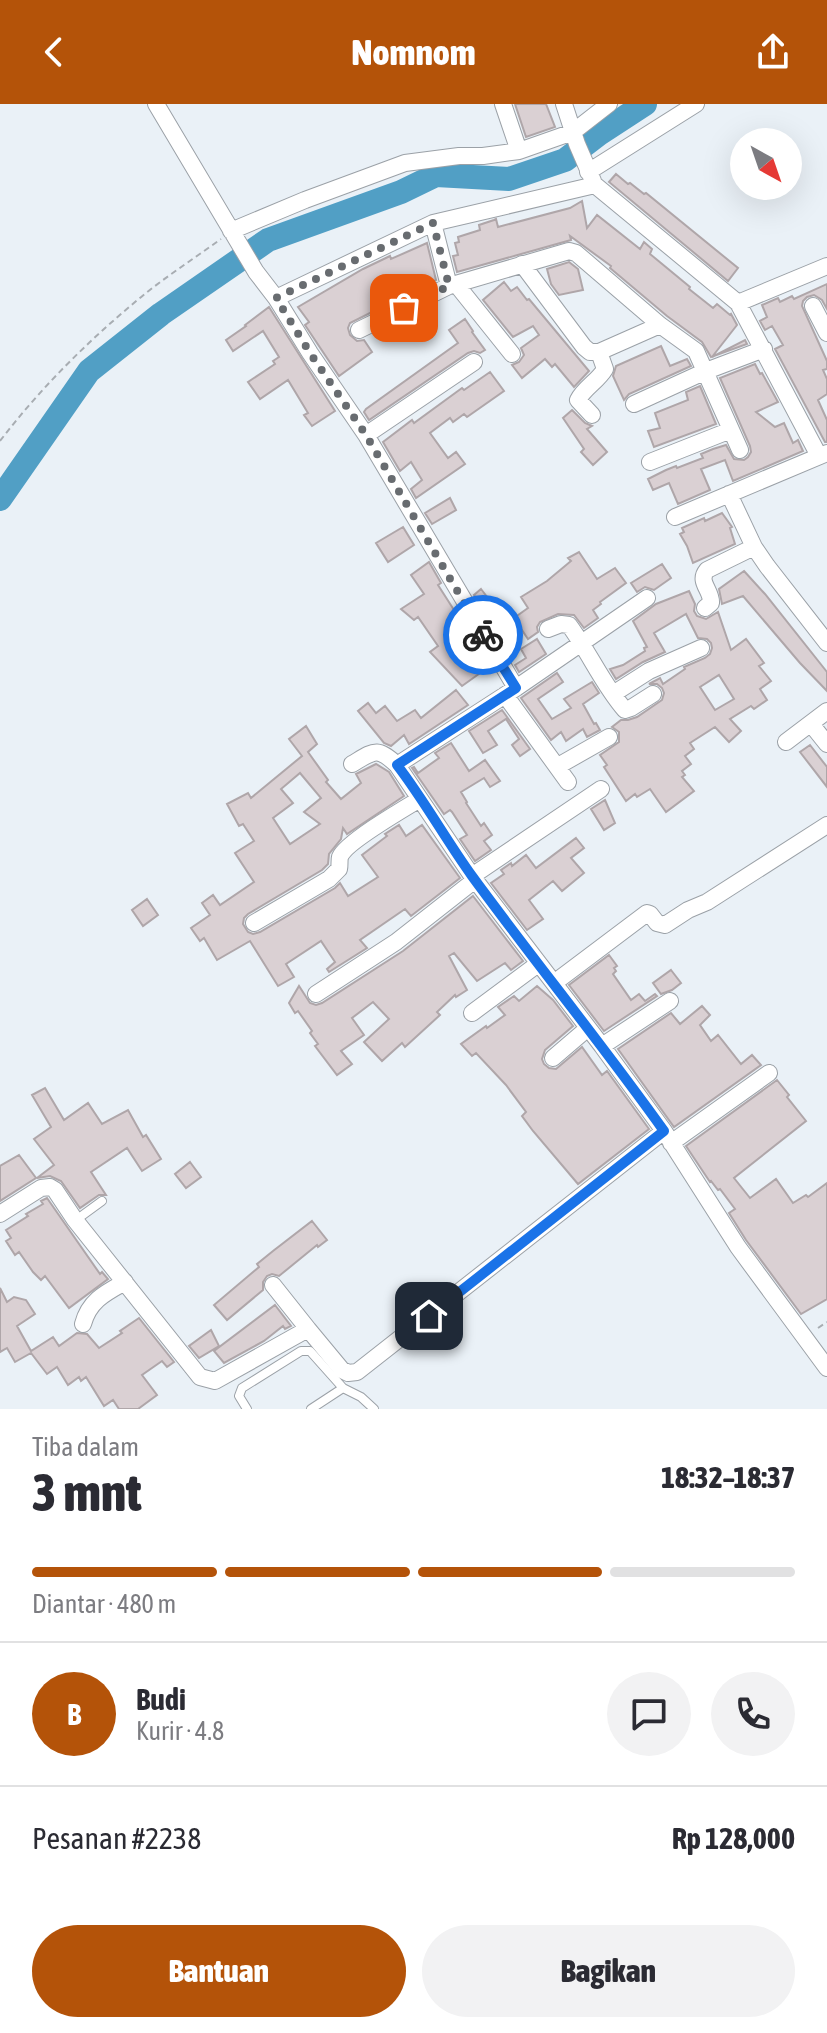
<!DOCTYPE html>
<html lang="id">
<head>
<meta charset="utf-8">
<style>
  :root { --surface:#fff; --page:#f2f2f3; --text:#2b2b33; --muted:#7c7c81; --line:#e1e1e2; --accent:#b45309 }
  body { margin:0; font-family:"Asap Condensed",sans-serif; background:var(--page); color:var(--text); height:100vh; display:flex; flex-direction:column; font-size:30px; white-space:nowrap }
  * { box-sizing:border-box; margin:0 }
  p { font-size:26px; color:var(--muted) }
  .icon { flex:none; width:44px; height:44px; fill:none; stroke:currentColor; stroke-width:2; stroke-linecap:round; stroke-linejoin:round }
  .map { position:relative; height:1305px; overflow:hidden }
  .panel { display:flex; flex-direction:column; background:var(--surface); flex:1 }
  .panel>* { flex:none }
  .needle { width:52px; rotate:140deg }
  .fabs { position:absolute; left:730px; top:24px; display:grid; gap:16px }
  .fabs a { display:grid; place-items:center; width:72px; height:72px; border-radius:50%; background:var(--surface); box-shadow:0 8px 32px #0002; font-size:40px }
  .pin { position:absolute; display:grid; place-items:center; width:68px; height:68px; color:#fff; margin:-34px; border-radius:16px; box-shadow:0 4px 12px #0006 }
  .courier { position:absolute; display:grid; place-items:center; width:80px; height:80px; margin:-40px; border:6px solid #1a73e8; border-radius:50%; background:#fff; color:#222; box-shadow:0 2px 10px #0007 }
  .overview em { font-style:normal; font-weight:800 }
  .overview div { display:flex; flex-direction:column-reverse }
  .overview { display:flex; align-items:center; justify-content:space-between; height:136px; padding:0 32px }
  h1 { font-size:52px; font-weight:800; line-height:60px }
  .bar { display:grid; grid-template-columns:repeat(4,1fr); gap:12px 8px; align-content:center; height:96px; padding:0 32px }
  .bar i { height:10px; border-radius:6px; background:var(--line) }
  .bar .current { background:var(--accent) }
  .bar p { grid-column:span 4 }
  .line { display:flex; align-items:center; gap:20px; padding:0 32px; border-top:2px solid var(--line) }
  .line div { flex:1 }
  .round { display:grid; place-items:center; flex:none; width:84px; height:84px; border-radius:42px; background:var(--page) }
  .primary-button { display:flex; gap:16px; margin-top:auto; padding:16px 32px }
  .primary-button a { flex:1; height:92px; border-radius:48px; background:var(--accent); color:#fff; font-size:32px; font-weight:800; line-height:92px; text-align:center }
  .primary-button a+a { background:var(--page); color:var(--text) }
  header { display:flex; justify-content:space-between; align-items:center; height:104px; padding:0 32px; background:var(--accent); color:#fff; font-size:36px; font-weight:800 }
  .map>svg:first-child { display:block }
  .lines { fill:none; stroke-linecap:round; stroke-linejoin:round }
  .river { stroke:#519fc5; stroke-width:24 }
  .building { fill:#dad0d3; stroke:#afa6a9; stroke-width:2; fill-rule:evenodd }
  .lane-casing { stroke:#9ba1a7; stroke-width:10 }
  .street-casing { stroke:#9ba1a7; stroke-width:18 }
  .path { stroke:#a8adb2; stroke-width:2; stroke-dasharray:6 4; stroke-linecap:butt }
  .lane { stroke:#fff; stroke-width:8 }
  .street { stroke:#fff; stroke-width:16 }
  .done { stroke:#686c70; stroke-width:8; stroke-dasharray:0 14.4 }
  .route { stroke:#1a73e8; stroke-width:10 }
</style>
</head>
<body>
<header><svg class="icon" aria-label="back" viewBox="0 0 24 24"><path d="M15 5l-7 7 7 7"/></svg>Nomnom<svg class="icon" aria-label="share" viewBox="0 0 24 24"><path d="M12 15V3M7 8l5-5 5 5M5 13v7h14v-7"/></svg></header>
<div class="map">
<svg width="827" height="1305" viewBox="0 0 827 1305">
  <rect width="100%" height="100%" fill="#eaf1f7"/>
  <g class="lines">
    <path class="river" d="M0,395L89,267L161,210L268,136L401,88L436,71L509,75L565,56L599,30L645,0"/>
  </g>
  <path class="building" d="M515,0H546L555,23L526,33Z
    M616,70L628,80L630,79L644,90L646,89L738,164L728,177L609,78Z
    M582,97L587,124L597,111L640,145L644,138L652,145L650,150L690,183L689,185L713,204L717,200L730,211L731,210L737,221L712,253L745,236L747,240L711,253L702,238L667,212L610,164L611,162L570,132L571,136L457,168L453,152L458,151L455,139L459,138L458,133L480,126L479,121L494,116L496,115L498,123L570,104Z
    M427,139L436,176L350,219L348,224L350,231L357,237L364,236L372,248L339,272L305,221L309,218L298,203L363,165L390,152L391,155Z
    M569,158L578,165L583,186L559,191L551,180L547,165Z
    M504,178L511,187L517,183L527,196L529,195L589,267L574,283L555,260L552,263L545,255L522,274L512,261L519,258L524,251L521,244L539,231L533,222L513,233L483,196Z
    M827,180V205L822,196L814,191L807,193L803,197L802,202L827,257V265L823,266L827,275V290L818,296L827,316V338H825L775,245L783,241L772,222L765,226L760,217L767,213L762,201L778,194L780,198L792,192L794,195Z
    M269,203L335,307L312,322L304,311L308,309L288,276L260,295L248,278L275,260L273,257L279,253L263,227L233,247L226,236L246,222L245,221Z
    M465,215L473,227L472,228L485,246L480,249L474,247L468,249L369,316L364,308L366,305L458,239L449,226Z
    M661,242L670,262L687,255L691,262L629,290L624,296L613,272L616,262Z
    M755,260L760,270L762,269L778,298L756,308L775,323L784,319L793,339L798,336L803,347L733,377L725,356L701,365L710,386L678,400L669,379L653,386L648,375L666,366L676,362L677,364L703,354L701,350L713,345L726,341L734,355L744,356L748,353L751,348L750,342L720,274Z
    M490,268L504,287L467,313L464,310L453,318L450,314L430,329L448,354L456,348L465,360L416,394L411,385L422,376L411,358L400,367L383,338L412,316L414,319L462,284L464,286Z
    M700,282L716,320L654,343L648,327L660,324L655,309L688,296L686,288Z
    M572,306L585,319L592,322L587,325L607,348L593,361L581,348L584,345L563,314Z
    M450,394L456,406L432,420L425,409Z
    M722,409L732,423L730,424L735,440L693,459L687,442L680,430L684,428L682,424L704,414L705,417Z
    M403,423L414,441L388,458L376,439Z
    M579,448L597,475L615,464L626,479L600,498L601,500L593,506L598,514L584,524L574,511L558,510L540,518L537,523L538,528L528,535L514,514L528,504L521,493L547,477L571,457L568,454Z
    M429,458L441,479L438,481L454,506L456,504L490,562L462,582L430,548L438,542L418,513L414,516L401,505L424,490L411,471Z
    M662,460L671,474L654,486L645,483L637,488L631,479Z
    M744,467L765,490L827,568V587L800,559L743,492L722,500L719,485Z
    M481,485L498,507L508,513L493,524L474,491Z
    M689,487L695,500L694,507L697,512L706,515L718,508L731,546L746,535L764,559L759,562L771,577L760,585L767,596L754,605L751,602L730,615L741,627L729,638L715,623L690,639L694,645L685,652L691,660L682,667L685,671L682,673L694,687L666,708L650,685L637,693L635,690L626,697L604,663L607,661L600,651L619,638V628L612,623L621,616H628L637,613L662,596L664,589L662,584L657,580H649L660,574L663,580L685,565L684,563L705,554L710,550L712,544L711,539L707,535L698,534L686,510L654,529L665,548L643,558L616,575L610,565L623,561L645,547L644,544L647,543L633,517L656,500ZM719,571L734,595L715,606L700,583Z
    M537,535L546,550L519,568L515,561L526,554L521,545Z
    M557,569L563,578L538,595L552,615L571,604L564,595L592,578L599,589L583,600L594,620L596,619L600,626L587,633L583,625L566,637L561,628L551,636L521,594Z
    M456,586L468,601L409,640L404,631L391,642L384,639L358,607L368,599L376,609L385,602L397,617L415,606L421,614Z
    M502,606L530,645L520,652L512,641L519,635L506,615L488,627L497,641L483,649L469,627Z
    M306,622L317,640L308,648L328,676L326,678L341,695L361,679L356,670L376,660L389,668L404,692L347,730L343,724L341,735L329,750L328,760L322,766L248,810L244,814L243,820L248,828L253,830L260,828L335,784L340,779L348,792L378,773L362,751L387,732L385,730L399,721L406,732L422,721L460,774L411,812L405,805L360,836L367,844L329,868L327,865L335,858L321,837L286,860L294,873L278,882L250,837L217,856L204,834L200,837L191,824L210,811L202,799L213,791L220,801L254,778L235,749L254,737L243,720L239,722L227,700L248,689L251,694L302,652L289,635ZM300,669L321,694L304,708L320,720L290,740L273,714L293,699L281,685Z
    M451,639L469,667L485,656L500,677L490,683L484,674L461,688L467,698L466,699L481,722L484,719L492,731L484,737L491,746L475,757L460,735L467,731L452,708L450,706L444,710L412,664L414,663L418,669L439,654L435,649Z
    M810,641L827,663V683L800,648Z
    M605,696L615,719L604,726L591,705Z
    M576,734L584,744L571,754L584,769L562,787L553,777L529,796L543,815L527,826L491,779L504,770L501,766L511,759L512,762L526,751L536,764Z
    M473,792L523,857L511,866L505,859L477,877L454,849L449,852L467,886L456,893L455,891L437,908L440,911L405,943L402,939L382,957L364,938L389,915L373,898L352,914L364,931L341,947L352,960L337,971L315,942L318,940L310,929L312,927L298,907L295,909L289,899L299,882L310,899L316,901L322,899L403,847Z
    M147,795L158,811L143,822L132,806Z
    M609,851L617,862L614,864L616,867L613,870L631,896L639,890L645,897L655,890L657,892L604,927L569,881Z
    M671,866L681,879L672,886L661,890L653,879Z
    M537,882L553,896L573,922L545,946L542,955L544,960L549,964L556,965L582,943L602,971L607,967L649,1025L578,1080L533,1027L522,1012L526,1008L506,981L476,949L472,952L461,940L486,922L487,924L505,911L498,903L514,892L519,897Z
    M702,902L710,911L700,921L711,937L718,931L741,960L752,951L761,961L674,1023L618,945L671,909L680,920Z
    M777,976L789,991L787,993L806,1017L734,1074L750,1094L776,1075L793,1099L806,1091L808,1093L827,1079V1195L801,1210L746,1136L729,1109L735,1105L720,1085L718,1086L711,1077L710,1078L686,1042Z
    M45,984L64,1016L88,999L102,1020L128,1006L143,1033L146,1031L161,1055L142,1067L127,1044L91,1068L106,1091H99L80,1104L61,1077L50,1072L37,1074L54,1061L34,1035L51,1023L32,991Z
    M19,1051L36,1074L0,1097V1062Z
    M190,1058L201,1073L186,1084L175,1070Z
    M47,1094L100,1170L102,1168L108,1175L69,1204L45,1172L41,1176L33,1168L19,1148L15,1151L6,1137L11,1134L6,1126L28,1112L26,1110L43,1100L41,1097Z
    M312,1117L327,1136L318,1143L317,1141L279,1172L272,1170L267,1172L263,1178V1186L227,1216L214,1201L259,1163L257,1160L273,1147Z
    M0,1184L7,1198L14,1193L26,1196L35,1210L17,1222L31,1247L53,1233L59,1242L77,1229L87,1230L99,1244L122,1229L120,1227L139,1214L174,1258L167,1263L162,1257L142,1271L157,1291L138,1305H119L113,1296L104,1302L86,1273L81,1277L79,1273L68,1281L57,1263L47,1270L31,1249L15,1258L7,1244L0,1248Z
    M275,1201L291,1222L285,1225L283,1222L264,1237L224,1259L214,1247Z
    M211,1226L219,1242L199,1254L189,1242Z"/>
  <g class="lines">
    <defs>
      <path id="lane" d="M76,1116L102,1097
        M247,1305L239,1292L242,1284L301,1247H310L343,1284
        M311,1305L343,1284L361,1293L374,1305"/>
      <path id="street" d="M156,0L256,168L276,194L310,249L366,331L516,584
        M503,0L519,47L573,28L609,0
        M564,0L577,40L593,77
        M588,68L696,0
        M433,119L449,182
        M231,127L305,96L405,59L459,52H483L519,47
        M522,160L584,243L590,248H599L660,221
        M456,180L512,250
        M276,194L433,119L595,81L738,199L819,352
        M738,199L827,162
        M813,202L827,229
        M359,226L449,182L569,147L576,149L660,221L696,247L740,346
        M634,300L706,267L764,245
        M592,311L578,296C584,284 598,277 605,265L599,248
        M366,331L474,258
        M650,358L731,326
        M729,390L754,443L767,462L827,539
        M675,413L827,349
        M647,494L516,584L397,661L472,772L602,942L664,1027L738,1143L827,1264
        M705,504L711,499C712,486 697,478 707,466L754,443
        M548,525L561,520L569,521C589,548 603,581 625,606L631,604L653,590
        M613,590L649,567L701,544
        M505,591L568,678
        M811,620L827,640
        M786,638L827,607
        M352,660C374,647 377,642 397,661
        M558,662L609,633
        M472,772L601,685
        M254,819L329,775L339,765C340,761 339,757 340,753C345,739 405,704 420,695
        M554,879L647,809L650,810L657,819L665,821L688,806L707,798L827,721
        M316,890L396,838L475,776
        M472,909L538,860
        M602,942L670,897
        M553,954L588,924
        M671,1039L769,969
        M0,1110L41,1084L50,1083L55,1086L75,1116L200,1273L215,1277L308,1225L342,1266L348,1269L357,1268L664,1027
        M273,1181L308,1225
        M83,1220C89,1197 105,1189 125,1178"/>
    </defs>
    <use href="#lane" class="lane-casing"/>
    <use href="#street" class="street-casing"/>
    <path class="path" d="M0,337C42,282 92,233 146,189C170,170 196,153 221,135
      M818,1224L827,1218"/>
    <use href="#lane" class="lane"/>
    <use href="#street" class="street"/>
  </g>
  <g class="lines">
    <path class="done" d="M404,204L449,182L433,119L276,194L310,249L366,331L483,531"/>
    <path class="route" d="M429,1212L664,1027C602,940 535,858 472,772C446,736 424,696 397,661L516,584L483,531"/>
  </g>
</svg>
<div class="fabs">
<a><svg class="needle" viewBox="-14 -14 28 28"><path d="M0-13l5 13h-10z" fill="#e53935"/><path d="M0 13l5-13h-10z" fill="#7c7c81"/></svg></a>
</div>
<div class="pin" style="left:404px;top:204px;background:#ea580c"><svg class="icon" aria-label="bag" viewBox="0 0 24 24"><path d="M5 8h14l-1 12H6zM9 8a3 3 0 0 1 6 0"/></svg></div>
<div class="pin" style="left:429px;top:1212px;background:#1f2937"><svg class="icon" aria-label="home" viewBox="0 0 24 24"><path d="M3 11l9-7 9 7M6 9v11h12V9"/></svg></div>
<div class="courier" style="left:483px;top:531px"><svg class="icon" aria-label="bike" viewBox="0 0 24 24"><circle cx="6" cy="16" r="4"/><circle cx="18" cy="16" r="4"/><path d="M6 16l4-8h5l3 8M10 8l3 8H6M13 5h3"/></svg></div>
</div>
<section class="panel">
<div class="overview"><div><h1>3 mnt</h1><p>Tiba dalam</p></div><em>18:32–18:37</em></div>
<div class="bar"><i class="current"></i><i class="current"></i><i class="current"></i><i></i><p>Diantar · 480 m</p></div>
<div class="line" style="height:144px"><b class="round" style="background:var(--accent);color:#fff">B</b><div><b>Budi</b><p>Kurir · 4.8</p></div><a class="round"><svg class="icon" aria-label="chat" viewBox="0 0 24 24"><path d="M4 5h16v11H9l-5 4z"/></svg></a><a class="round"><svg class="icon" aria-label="phone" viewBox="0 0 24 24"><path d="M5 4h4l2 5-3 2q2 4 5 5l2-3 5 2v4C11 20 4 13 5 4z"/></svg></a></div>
<div class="line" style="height:104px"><div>Pesanan #2238</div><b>Rp 128,000</b></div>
<div class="primary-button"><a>Bantuan</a><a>Bagikan</a></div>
</section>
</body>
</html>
